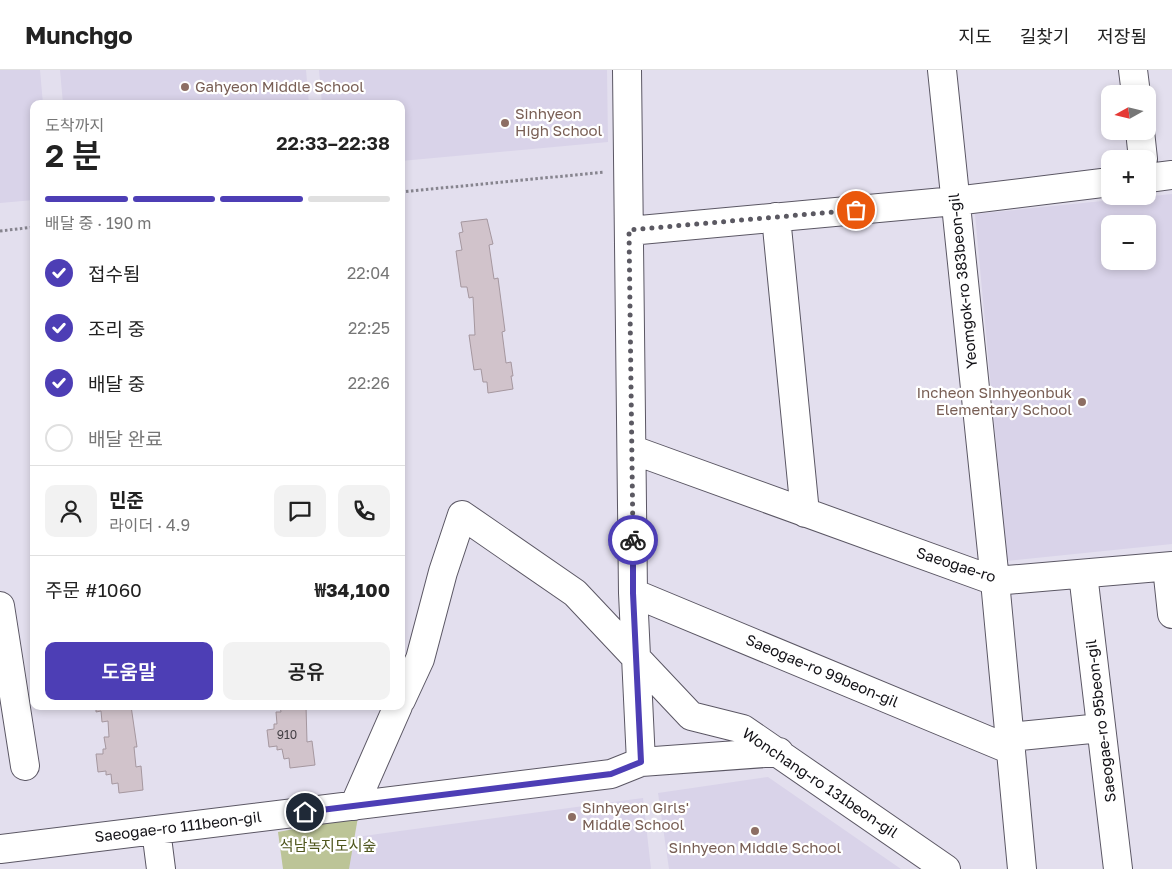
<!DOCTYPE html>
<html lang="ko">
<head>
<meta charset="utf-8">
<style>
  :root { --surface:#fff; --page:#f2f2f2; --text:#222; --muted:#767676; --line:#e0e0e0; --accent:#4d3eb5 }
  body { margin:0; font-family:"Golos Text","Noto Sans KR",sans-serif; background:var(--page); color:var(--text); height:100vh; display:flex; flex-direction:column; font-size:19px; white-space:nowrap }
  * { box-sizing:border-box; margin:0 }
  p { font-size:16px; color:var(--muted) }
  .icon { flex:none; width:28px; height:28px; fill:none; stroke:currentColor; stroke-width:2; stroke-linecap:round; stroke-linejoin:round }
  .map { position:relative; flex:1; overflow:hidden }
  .details { position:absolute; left:30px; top:30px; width:375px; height:610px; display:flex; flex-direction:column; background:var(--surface); border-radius:10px; box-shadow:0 2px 8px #0003 }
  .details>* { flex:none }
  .needle { width:32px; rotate:262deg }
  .buttons { position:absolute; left:1101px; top:15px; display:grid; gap:10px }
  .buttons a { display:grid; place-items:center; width:55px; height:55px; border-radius:10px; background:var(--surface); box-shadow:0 2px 8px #0003; font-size:25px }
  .pin { position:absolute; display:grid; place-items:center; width:42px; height:42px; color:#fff; margin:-21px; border:2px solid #fff; border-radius:50%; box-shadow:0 1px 5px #0007 }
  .courier { position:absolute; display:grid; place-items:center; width:50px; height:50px; margin:-25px; border:4px solid #4d3eb5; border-radius:50%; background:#fff; color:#222; box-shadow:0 1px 6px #0007 }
  .summary em { font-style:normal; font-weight:600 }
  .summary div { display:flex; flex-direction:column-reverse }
  .summary { display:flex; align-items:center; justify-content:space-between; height:85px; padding:0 15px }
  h1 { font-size:32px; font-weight:600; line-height:38px }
  .bar { display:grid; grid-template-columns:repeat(4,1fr); gap:8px 5px; align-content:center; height:60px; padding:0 15px }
  .bar i { height:6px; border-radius:4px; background:var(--line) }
  .bar .current { background:var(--accent) }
  .bar p { grid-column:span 4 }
  .line { display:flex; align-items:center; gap:12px; padding:0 15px; border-top:1px solid var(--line) }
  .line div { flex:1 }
  .round { display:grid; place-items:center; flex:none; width:52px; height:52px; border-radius:10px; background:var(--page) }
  ol { padding:0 15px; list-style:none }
  li { display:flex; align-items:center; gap:15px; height:55px }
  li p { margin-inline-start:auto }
  li .icon { padding:5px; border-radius:50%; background:var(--accent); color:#fff; stroke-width:4 }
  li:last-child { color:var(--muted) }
  li i { width:28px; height:28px; border:2px solid var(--line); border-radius:50% }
  .cta { display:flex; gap:10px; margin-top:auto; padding:10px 15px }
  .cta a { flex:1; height:58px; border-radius:10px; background:var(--accent); color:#fff; font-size:20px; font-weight:600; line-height:58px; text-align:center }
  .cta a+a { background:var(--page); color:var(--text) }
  header { display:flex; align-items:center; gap:30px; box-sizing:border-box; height:70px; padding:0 25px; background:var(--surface); border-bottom:1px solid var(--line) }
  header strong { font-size:24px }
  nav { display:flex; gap:28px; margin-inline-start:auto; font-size:18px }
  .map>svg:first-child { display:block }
  .built { fill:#d9d3e9; fill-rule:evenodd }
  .green { fill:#bcc497 }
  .building { fill:#d1c3cb; stroke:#a5979f }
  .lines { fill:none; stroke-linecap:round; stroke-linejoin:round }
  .minor-casing { stroke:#5b5764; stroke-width:30 }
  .path { stroke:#86848e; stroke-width:3; stroke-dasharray:2.5 2.5; stroke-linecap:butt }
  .minor { stroke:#fff; stroke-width:28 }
  .done { stroke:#5b5962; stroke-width:5; stroke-dasharray:0 9 }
  .route { stroke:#4d3eb5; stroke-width:6 }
  .education-dot { fill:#8d6e63; stroke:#fff; stroke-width:2 }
  .labels { text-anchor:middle; stroke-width:4.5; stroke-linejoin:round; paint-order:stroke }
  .number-label { font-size:12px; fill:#423e43 }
  .education-label { font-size:15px; fill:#785e54; stroke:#fff; text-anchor:start }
  .street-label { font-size:15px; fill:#121116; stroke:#fff }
  .park-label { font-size:15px; fill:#4e551c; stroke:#fff }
</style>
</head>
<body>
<header>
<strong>Munchgo</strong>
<nav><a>지도</a><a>길찾기</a><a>저장됨</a></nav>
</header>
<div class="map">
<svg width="1172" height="799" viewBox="0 0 1172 799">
  <rect width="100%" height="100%" fill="#e3dfee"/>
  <path class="built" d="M0,0H40L43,34H34V130L0,133Z
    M60,0H306L309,34H63Z
    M319,0H607L608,72L401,91V34H322Z
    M1172,124V474L1007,491L975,144ZM1110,154H1148V191H1110Z
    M768,707L901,799H669L658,723Z
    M643,728L651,799H345L356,767Z"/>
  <path class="green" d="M358,747L349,799H283L278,762Z"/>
  <path class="building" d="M487,149L493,174L489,175L494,209L498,208L505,261L502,262L506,293L511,292L513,306H511L513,319L488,323L487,312H483L481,299L474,300L469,265H475L473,227L469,228L467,217H461L456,181L462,180L459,163L463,162L461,152Z
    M88,636H131L137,677H134L136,697L141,696L143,720L119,723L118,713L112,714L111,704L106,705V701L98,702L96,684H103V679H106L104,667H109L108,651L102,652L101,641L96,642V638H88Z
    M280,636H306L307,672L312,671L315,695L290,698L289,688L284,689L282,679L277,680V676L269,677L267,660L274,659V654H277L276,642H281Z"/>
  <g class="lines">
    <defs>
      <path id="minor" d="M627,0L633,523L641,692
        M942,0L995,511L1022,799
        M1133,0L1136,24
        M1140,61L1143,89
        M1148,108L1172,105
        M776,147L805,443
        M629,161L955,131L1110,112
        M633,380L995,511L1172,496
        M1167,497L1172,544
        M1083,504L1118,799
        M633,523L1011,680
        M0,536L25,696
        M401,630L420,589L443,502L462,445L575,523L691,646L743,659L946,799
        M1010,667L1101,658
        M354,736L398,636
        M156,760L161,799
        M0,779L611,704L641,692L779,682"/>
    </defs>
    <use href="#minor" class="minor-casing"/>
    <path class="path" d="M401,122L605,102
      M0,161L34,157"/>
    <use href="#minor" class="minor"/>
  </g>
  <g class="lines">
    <path class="done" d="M633,470L629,160L856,140"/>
    <path class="route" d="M305,742L611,704L641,692L633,523V470"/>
  </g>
  <g class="education-dot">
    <circle cx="185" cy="17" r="5"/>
    <circle cx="505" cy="53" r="5"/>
    <circle cx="1082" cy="332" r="5"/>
    <circle cx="572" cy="747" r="5"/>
    <circle cx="755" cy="761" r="5"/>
  </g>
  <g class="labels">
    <g class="number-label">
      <text x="287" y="669">910</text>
    </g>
    <g class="education-label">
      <text x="195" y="22">Gahyeon Middle School</text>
      <text x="515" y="49">Sinhyeon<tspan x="515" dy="17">High School</tspan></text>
      <text x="1072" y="328" text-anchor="end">Incheon Sinhyeonbuk<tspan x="1072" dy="17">Elementary School</tspan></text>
      <text x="582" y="743">Sinhyeon Girls'<tspan x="582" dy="17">Middle School</tspan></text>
      <text x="755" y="783" text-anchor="middle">Sinhyeon Middle School</text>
    </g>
    <g class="street-label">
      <text transform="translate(963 211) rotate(-96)" y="5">Yeomgok-ro 383beon-gil</text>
      <text transform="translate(956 495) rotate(18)" y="5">Saeogae-ro</text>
      <text transform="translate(822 601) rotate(23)" y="5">Saeogae-ro 99beon-gil</text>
      <text transform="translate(1101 651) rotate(-97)" y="5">Saeogae-ro 95beon-gil</text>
      <text transform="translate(820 713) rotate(34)" y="5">Wonchang-ro 131beon-gil</text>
      <text transform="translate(178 757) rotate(-7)" y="5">Saeogae-ro 111beon-gil</text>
    </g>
    <g class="park-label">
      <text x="328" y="781">석남녹지도시숲</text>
    </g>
  </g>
</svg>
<div class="buttons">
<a><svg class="needle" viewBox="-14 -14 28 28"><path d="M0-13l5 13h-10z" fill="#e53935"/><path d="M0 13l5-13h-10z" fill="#767676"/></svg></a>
<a>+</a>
<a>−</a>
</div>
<div class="pin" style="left:856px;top:140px;background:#ea580c"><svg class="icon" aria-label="bag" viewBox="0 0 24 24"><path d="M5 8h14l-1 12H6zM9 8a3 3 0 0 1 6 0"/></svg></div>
<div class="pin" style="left:305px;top:742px;background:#1f2937"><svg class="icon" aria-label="home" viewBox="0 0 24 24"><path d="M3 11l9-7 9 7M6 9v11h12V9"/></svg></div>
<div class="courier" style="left:633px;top:470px"><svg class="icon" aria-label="bike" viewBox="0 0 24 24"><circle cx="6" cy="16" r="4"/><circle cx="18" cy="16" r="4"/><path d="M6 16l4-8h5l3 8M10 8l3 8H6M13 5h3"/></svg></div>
<section class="details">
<div class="summary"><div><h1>2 분</h1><p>도착까지</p></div><em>22:33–22:38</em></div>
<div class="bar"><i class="current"></i><i class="current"></i><i class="current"></i><i></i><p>배달 중 · 190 m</p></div>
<ol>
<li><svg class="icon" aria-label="check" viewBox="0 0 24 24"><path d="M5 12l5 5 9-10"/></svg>접수됨<p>22:04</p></li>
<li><svg class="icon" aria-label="check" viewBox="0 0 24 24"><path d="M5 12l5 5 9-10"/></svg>조리 중<p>22:25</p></li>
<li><svg class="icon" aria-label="check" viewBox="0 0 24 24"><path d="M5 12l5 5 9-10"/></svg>배달 중<p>22:26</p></li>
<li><i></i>배달 완료</li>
</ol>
<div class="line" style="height:90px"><a class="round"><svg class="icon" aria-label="person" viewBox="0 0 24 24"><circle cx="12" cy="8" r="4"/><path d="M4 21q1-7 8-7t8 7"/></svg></a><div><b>민준</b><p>라이더 · 4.9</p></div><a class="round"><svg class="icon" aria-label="chat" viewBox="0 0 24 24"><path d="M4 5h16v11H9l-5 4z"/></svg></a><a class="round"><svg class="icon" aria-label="phone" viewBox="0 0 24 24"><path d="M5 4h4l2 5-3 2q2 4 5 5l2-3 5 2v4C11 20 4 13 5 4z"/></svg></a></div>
<div class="line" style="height:65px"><div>주문 #1060</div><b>₩34,100</b></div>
<div class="cta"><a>도움말</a><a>공유</a></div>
</section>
</div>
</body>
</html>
